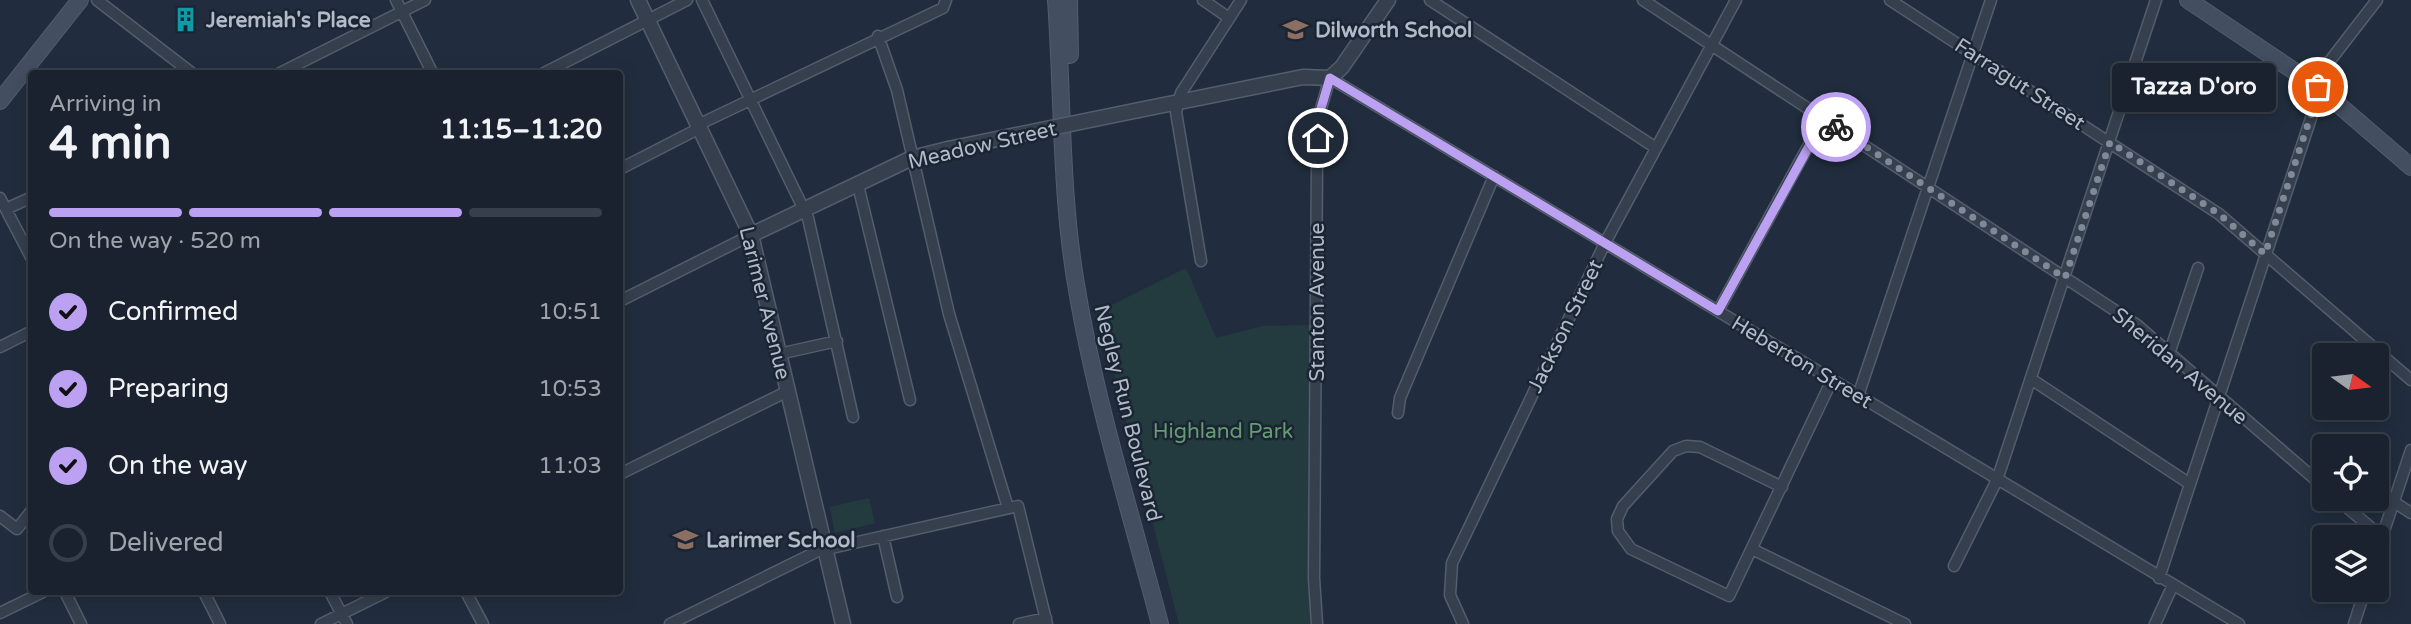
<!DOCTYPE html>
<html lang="en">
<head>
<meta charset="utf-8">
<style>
  :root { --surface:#19222e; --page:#222a36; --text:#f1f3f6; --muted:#9fa4aa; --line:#373f4a; --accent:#bca0f2 }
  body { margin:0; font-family:"Varela Round",sans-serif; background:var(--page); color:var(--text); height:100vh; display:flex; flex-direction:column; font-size:26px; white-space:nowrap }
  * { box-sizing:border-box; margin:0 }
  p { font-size:23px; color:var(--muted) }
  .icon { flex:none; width:38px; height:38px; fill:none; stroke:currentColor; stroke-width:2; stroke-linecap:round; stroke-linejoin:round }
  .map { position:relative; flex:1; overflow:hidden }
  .drawer { position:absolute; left:28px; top:70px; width:595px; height:525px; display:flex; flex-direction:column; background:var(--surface); border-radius:7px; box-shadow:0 4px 18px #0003,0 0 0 2px var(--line) }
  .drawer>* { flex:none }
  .needle { width:46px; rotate:104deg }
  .buttons { position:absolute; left:2312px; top:343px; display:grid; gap:14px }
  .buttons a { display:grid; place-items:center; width:77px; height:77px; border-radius:7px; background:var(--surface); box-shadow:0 4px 18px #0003,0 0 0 2px var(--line); font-size:35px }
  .pin { position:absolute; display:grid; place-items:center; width:60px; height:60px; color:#fff; margin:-30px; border:4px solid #fff; border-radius:50%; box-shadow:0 2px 7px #0007 }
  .courier { position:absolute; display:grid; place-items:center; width:70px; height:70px; margin:-35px; border:5px solid #bca0f2; border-radius:50%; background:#fff; color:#222; box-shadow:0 2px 9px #0007 }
  .bubble { position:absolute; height:49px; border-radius:7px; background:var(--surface); box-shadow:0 4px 18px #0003,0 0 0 2px var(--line); font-size:23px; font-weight:700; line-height:49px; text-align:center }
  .head em { font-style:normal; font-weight:700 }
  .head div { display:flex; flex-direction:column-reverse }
  .head { display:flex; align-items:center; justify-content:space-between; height:119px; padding:0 21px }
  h1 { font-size:46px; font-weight:700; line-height:52px }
  .bar { display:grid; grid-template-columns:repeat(4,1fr); gap:10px 7px; align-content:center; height:84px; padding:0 21px }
  .bar i { height:9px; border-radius:5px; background:var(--line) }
  .bar .current { background:var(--accent) }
  .bar p { grid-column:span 4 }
  ol { padding:0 21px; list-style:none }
  li { display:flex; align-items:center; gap:21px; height:77px }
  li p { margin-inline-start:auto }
  li .icon { padding:7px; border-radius:50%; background:var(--accent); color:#111; stroke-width:4 }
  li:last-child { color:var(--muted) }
  li i { width:38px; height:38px; border:4px solid var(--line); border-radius:50% }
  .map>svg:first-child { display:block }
  .green { fill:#233b3f }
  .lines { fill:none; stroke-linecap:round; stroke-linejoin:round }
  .minor-casing { stroke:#535d6c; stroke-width:13 }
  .tertiary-casing { stroke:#535d6c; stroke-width:17 }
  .secondary-casing { stroke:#535d6c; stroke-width:18 }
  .minor { stroke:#353f4e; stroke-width:10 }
  .tertiary { stroke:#353f4e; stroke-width:14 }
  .secondary { stroke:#434e61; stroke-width:16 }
  .tertiary-bridge-casing { stroke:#535d6c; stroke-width:17; stroke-linecap:butt }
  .tertiary-bridge { stroke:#353f4e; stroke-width:14 }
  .done { stroke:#7f8998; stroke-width:7; stroke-dasharray:0 12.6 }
  .route { stroke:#bca0f2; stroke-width:9 }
  .labels { text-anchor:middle; stroke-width:5; stroke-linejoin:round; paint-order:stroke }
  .poi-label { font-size:21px; font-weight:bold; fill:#b1bac9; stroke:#1a2433; text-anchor:start }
  .street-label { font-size:21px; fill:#b1bac9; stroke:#1a2433 }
  .park-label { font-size:21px; fill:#659c73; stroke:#1a2433 }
</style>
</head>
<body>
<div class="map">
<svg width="2411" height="624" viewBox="0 0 2411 624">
  <rect width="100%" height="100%" fill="#212d3e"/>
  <path class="green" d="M1186,268L1216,338L1262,326L1317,325V624H1179L1098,312Z
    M869,498L875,523L835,533L830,507Z"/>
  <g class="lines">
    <defs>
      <path id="minor" d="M97,0L193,74
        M396,0L433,74
        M702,0L808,218L853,417
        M1203,0L1229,18
        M1430,0L1656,148
        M1643,0L2137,325L2324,487
        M1890,0L2219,214L2411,380
        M878,36L897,90L949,314L1008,508
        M278,74L425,0
        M542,74L687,0
        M620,169L694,131L704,122L943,8L946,0
        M858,185L910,400
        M0,198L32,259
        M6,209L32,197
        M1201,261L1176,112L1181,93L1241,0
        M620,301L751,235
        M1718,311L1823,119
        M0,347L32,331
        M779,354L837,341
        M2169,354L2198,268
        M2031,379L2190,484
        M1858,396L1991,0
        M1398,413L1400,398L1494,176
        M620,474L788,391
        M1782,487L1700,447L1686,446L1673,451L1623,506L1617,519L1618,531L1631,549L1729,596C1763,524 1798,452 1832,380
        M2337,499L2382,537
        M2394,502L2411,513
        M0,516L17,529L32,510
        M883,536L897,597
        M1752,549L1905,624
        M2376,555L2411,450
        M1954,566L1997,480L2156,0
        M2159,578L2317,100L2319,75L2377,0
        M65,592L81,624
        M204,592L220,624
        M330,592L347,624
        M466,592L483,624
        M0,613L43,592
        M321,624L386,592
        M670,624L818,551L1018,506L1047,624
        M1019,624L1046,618
        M1317,624L1314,578L1317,161L1319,115L1330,78L2239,624
        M1463,624L1450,595L1452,563L1605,243L1736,0
        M2155,624L2172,587
        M2354,624L2365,590"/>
      <path id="tertiary" d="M638,0L751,235L843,624
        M1139,110L1303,77L1330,78L1342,67L1388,0
        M751,235L912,158L948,149"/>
      <path id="secondary" d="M1056,0C1063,96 1060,195 1077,290C1096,403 1131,514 1160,624
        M1069,0L1070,55
        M2188,0L2318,87L2411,167
        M0,101L80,0"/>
    </defs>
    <use href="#minor" class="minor-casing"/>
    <use href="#tertiary" class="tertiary-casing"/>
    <use href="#secondary" class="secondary-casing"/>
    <use href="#minor" class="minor"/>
    <use href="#tertiary" class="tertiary"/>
    <use href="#secondary" class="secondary"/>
    <defs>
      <path id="tertiary-bridge" d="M948,149L1139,110"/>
    </defs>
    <use href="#tertiary-bridge" class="tertiary-bridge-casing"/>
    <use href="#tertiary-bridge" class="tertiary-bridge"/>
  </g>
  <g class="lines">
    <path class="done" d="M1836,127L2065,278L2110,142L2219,214L2265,254L2316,100L2318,87"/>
    <path class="route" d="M1318,138L1319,115L1330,78L1718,311L1824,119L1836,127"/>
  </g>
  <defs>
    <symbol id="building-bare" viewBox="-9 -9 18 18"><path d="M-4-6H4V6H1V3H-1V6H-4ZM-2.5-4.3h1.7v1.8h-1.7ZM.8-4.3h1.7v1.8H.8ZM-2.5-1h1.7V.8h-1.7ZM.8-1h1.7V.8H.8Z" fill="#0f9aa8" stroke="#1a2433" stroke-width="2.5" paint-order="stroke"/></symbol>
    <symbol id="school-bare" viewBox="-9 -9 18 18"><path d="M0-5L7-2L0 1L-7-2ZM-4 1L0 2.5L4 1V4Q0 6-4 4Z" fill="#8d6e63" stroke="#1a2433" stroke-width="2.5" paint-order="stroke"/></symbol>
  </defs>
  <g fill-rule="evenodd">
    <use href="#building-bare" x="168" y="2" width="35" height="35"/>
    <use href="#school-bare" x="1278" y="12" width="35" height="35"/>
    <use href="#school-bare" x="668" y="522" width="35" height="35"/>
  </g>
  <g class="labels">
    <g class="poi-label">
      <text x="206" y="27">Jeremiah's Place</text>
      <text x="1315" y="37">Dilworth School</text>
      <text x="706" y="547">Larimer School</text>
    </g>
    <g class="street-label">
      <text transform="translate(2020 84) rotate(33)" y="7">Farragut Street</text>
      <text transform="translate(982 145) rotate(-13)" y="7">Meadow Street</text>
      <text transform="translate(1317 302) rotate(-90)" y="7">Stanton Avenue</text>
      <text transform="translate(765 303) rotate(76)" y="7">Larimer Avenue</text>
      <text transform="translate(1565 326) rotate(-64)" y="7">Jackson Street</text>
      <text transform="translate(1802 362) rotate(31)" y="7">Heberton Street</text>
      <text transform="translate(2180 366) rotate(40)" y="7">Sheridan Avenue</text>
      <text transform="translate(1128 413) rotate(76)" y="7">Negley Run Boulevard</text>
    </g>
    <g class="park-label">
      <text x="1223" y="438">Highland Park</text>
    </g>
  </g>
</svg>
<div class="buttons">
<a><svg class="needle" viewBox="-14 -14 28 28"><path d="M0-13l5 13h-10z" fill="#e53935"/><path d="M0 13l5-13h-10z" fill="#9fa4aa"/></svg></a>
<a><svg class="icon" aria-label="locate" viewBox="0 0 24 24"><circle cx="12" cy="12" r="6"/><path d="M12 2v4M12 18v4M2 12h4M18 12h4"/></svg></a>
<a><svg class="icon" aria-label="layers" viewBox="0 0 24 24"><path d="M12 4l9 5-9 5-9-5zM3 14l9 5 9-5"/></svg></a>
</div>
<div class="pin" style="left:2318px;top:87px;background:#ea580c"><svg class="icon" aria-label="bag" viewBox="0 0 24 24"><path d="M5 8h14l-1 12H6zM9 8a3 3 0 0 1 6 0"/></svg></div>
<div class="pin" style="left:1318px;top:138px;background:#1f2937"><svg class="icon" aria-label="home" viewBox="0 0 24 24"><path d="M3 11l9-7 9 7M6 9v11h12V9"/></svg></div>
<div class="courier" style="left:1836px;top:127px"><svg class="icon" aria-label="bike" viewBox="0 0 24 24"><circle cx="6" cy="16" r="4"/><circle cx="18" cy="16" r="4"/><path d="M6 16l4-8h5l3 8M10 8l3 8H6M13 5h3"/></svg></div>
<div class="bubble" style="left:2112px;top:63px;width:164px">Tazza D'oro</div>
<section class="drawer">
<div class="head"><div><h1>4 min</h1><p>Arriving in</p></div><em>11:15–11:20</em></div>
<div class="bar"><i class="current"></i><i class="current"></i><i class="current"></i><i></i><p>On the way · 520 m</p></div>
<ol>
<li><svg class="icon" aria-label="check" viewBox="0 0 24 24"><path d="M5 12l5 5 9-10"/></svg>Confirmed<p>10:51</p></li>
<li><svg class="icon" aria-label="check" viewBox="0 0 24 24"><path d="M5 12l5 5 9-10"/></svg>Preparing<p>10:53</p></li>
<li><svg class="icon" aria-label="check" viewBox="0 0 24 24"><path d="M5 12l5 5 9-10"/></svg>On the way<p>11:03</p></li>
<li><i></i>Delivered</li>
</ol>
</section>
</div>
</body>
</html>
